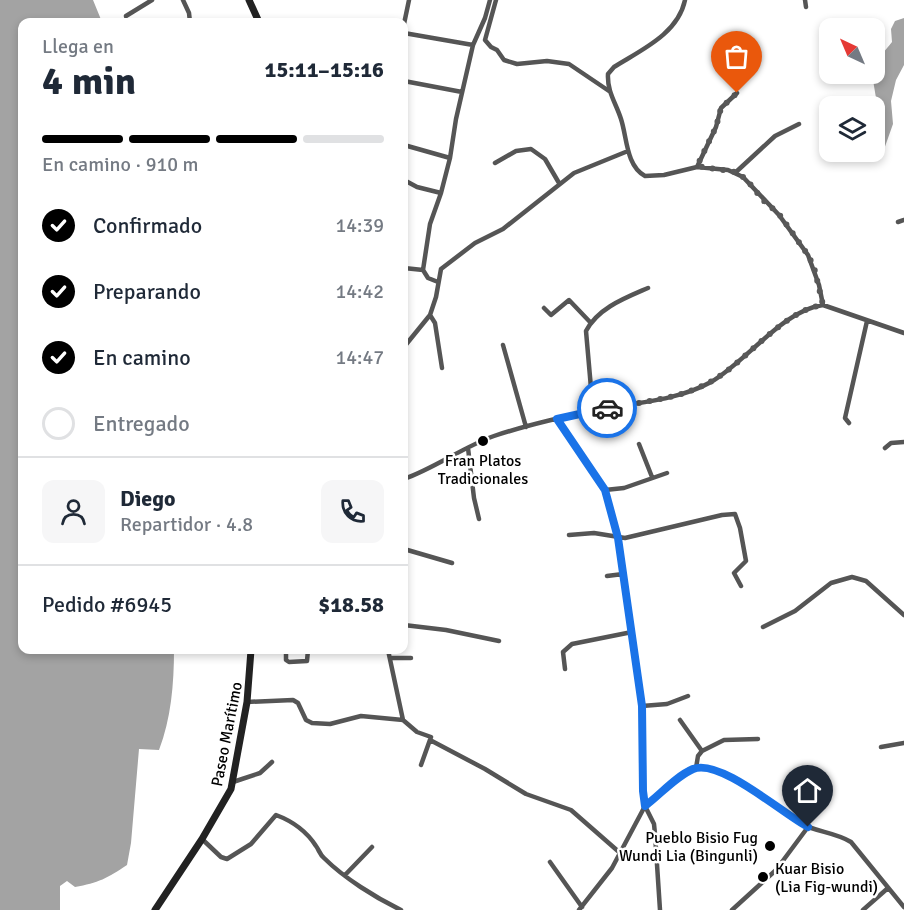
<!DOCTYPE html>
<html lang="es">
<head>
<meta charset="utf-8">
<style>
  :root { --surface:#fff; --page:#f6f6f7; --text:#1f2937; --muted:#747a83; --line:#e0e1e3; --accent:#000 }
  body { margin:0; font-family:Signika,sans-serif; background:var(--page); color:var(--text); height:100vh; display:flex; flex-direction:column; font-size:22px; white-space:nowrap }
  * { box-sizing:border-box; margin:0 }
  p { font-size:20px; color:var(--muted) }
  .icon { flex:none; width:33px; height:33px; fill:none; stroke:currentColor; stroke-width:2; stroke-linecap:round; stroke-linejoin:round }
  .map { position:relative; flex:1; overflow:hidden }
  .details { position:absolute; left:18px; top:18px; width:390px; height:636px; display:flex; flex-direction:column; background:var(--surface); border-radius:12px; box-shadow:0 3px 9px #0003 }
  .details>* { flex:none }
  .needle { width:39px; rotate:316deg }
  .tools { position:absolute; left:819px; top:18px; display:grid; gap:12px }
  .tools a { display:grid; place-items:center; width:66px; height:66px; border-radius:12px; background:var(--surface); box-shadow:0 3px 9px #0003; font-size:30px }
  .pin { position:absolute; display:grid; place-items:center; width:51px; height:51px; color:#fff; margin:-62px -26px; border-radius:50% 50% 50% 0; rotate:-45deg; box-shadow:0 0 6px #0007 }
  .pin .icon { rotate:45deg }
  .courier { position:absolute; display:grid; place-items:center; width:60px; height:60px; margin:-30px; border:4px solid #1a73e8; border-radius:50%; background:#fff; color:#222; box-shadow:0 2px 8px #0007 }
  .head em { font-style:normal; font-weight:800 }
  .head div { display:flex; flex-direction:column-reverse }
  .head { display:flex; align-items:center; justify-content:space-between; height:102px; padding:0 24px }
  h1 { font-size:39px; font-weight:800; line-height:45px }
  .bar { display:grid; grid-template-columns:repeat(4,1fr); gap:9px 6px; align-content:center; height:72px; padding:0 24px }
  .bar i { height:8px; border-radius:4px; background:var(--line) }
  .bar .on { background:var(--accent) }
  .bar p { grid-column:span 4 }
  .line { display:flex; align-items:center; gap:15px; padding:0 24px; border-top:2px solid var(--line) }
  .line div { flex:1 }
  .round { display:grid; place-items:center; flex:none; width:63px; height:63px; border-radius:12px; background:var(--page) }
  ol { padding:0 24px; list-style:none }
  li { display:flex; align-items:center; gap:18px; height:66px }
  li p { margin-inline-start:auto }
  li .icon { padding:6px; border-radius:50%; background:var(--accent); color:#fff; stroke-width:4 }
  li:last-child { color:var(--muted) }
  li i { width:33px; height:33px; border:3px solid var(--line); border-radius:50% }
  .map>svg:first-child { display:block }
  .water { fill:#a3a3a3 }
  .lines { fill:none; stroke-linecap:round; stroke-linejoin:round }
  .minor { stroke:#555; stroke-width:4.5 }
  .secondary { stroke:#222; stroke-width:7 }
  .done { stroke:#595959; stroke-width:6; stroke-dasharray:0 10.8 }
  .route { stroke:#1a73e8; stroke-width:8 }
  .poi-dot { fill:#000; stroke:#fff; stroke-width:2 }
  .labels { text-anchor:middle; stroke-width:5; stroke-linejoin:round; paint-order:stroke }
  .poi-label { font-size:16px; fill:#000; stroke:#fff }
  .street-label { font-size:16px; fill:#000; stroke:#fff }
</style>
</head>
<body>
<div class="map">
<svg width="904" height="910" viewBox="0 0 904 910">
  <rect width="100%" height="100%" fill="#fff"/>
  <path class="water" d="M0,0H93L102,22H22V650H174C174,684 171,719 159,750L139,749L131,843L127,865C108,878 98,883 75,887L67,881L60,886V910H0Z
    M904,18V65L896,80L891,101L893,124L882,155L871,152H874L875,117L877,104L872,74H874C874,61 885,51 892,42L891,29L895,21Z"/>
  <g class="lines">
    <path class="minor" d="M183,0L189,13L190,22
      M496,0L485,40L491,47L497,50L504,60L517,64L547,61L569,64L609,91
      M685,0C678,34 641,50 614,67L608,74C607,92 616,103 621,119C627,137 626,166 645,176L664,175L697,167L728,170L743,177L779,215L808,255L819,285L823,305
      M805,0L806,7
      M128,22L126,16L152,0
      M404,24L409,0
      M404,33L473,45
      M404,81L462,92
      M404,145L450,158
      M495,163L516,151L531,149L545,159L559,183
      M697,167L716,127L721,108L737,93
      M736,172L775,136L799,124
      M404,180L417,187L441,193
      M898,222L904,220
      M404,268L423,270
      M438,282L428,278L423,270L430,224L441,193L450,158L456,119L473,45L485,18L490,0
      M544,308L551,315L569,300L590,322
      M430,315L435,323L442,368
      M503,345L526,427
      M404,347L430,315L436,297L441,269L475,243L503,229L574,173L628,151
      M593,411L586,331C598,308 625,298 648,288
      M557,419L605,490L618,538L642,706L643,791L645,806C660,794 677,773 696,768C722,761 777,810 800,823C815,832 835,832 851,842L904,907
      M849,423L845,418L867,321
      M639,444L652,477
      M468,448L474,498L479,519
      M885,448L891,443L904,442
      M404,479C435,468 463,447 494,436C527,425 562,417 596,410C633,403 677,401 711,382C746,362 783,310 823,305L904,333
      M605,490L624,488L667,473
      M569,535L594,533L625,538L722,515L735,514L740,528L746,561L734,573L741,586
      M404,549L452,563
      M607,576L623,574
      M404,625L446,630L499,641
      M763,627L795,611L831,583L852,577L866,581L904,615
      M286,650V660L289,662L307,661L308,650
      M388,650L403,720L417,732L431,737L421,765
      M251,651L267,650
      M391,658H411
      M565,669L563,652L572,644L632,632
      M247,702L293,700L298,703L306,720L312,723L330,724L361,716L403,720
      M642,706L667,704L688,696
      M680,720L702,751
      M430,740L485,769L526,794L571,810L619,852
      M881,747L904,743
      M696,768L698,756L702,751L724,740L758,739
      M233,782L260,773L272,762
      M645,806L654,824L655,834L660,910
      M202,839L221,857L227,859L251,844L276,815C292,821 307,832 316,846C319,850 320,855 324,858C344,878 376,898 401,910
      M550,862L582,907
      M345,875L372,847
      M579,910L612,868L645,806
      M732,910L776,870L808,827
      M863,910L888,888"/>
    <path class="secondary" d="M249,0L259,22
      M155,910L202,839L231,789L247,702L251,650"/>
  </g>
  <g class="lines">
    <path class="done" d="M607,408C641,402 680,399 710,382C746,363 781,311 823,305L814,267L808,255L779,214L763,200L746,179L736,172L697,166L716,127L721,108L737,93"/>
    <path class="route" d="M607,408L557,419L605,490L618,538L642,706L643,791L645,806C661,794 675,777 693,769C720,758 783,814 808,827"/>
  </g>
  <g class="poi-dot">
    <circle cx="483" cy="441" r="6"/>
    <circle cx="770" cy="846" r="6"/>
    <circle cx="763" cy="877" r="6"/>
  </g>
  <g class="labels">
    <g class="poi-label">
      <text x="483" y="466">Fran Platos<tspan x="483" dy="18">Tradicionales</tspan></text>
      <text x="758" y="843" text-anchor="end">Pueblo Bisio Fug<tspan x="758" dy="18">Wundi Lia (Bingunli)</tspan></text>
      <text x="775" y="874" text-anchor="start">Kuar Bisio<tspan x="775" dy="18">(Lia Fig-wundi)</tspan></text>
    </g>
    <g class="street-label">
      <text transform="translate(226 734) rotate(-79)" y="6">Paseo Marítimo</text>
    </g>
  </g>
</svg>
<div class="tools">
<a><svg class="needle" viewBox="-14 -14 28 28"><path d="M0-13l5 13h-10z" fill="#e53935"/><path d="M0 13l5-13h-10z" fill="#747a83"/></svg></a>
<a><svg class="icon" aria-label="layers" viewBox="0 0 24 24"><path d="M12 4l9 5-9 5-9-5zM3 14l9 5 9-5"/></svg></a>
</div>
<div class="pin" style="left:737px;top:93px;background:#ea580c"><svg class="icon" aria-label="bag" viewBox="0 0 24 24"><path d="M5 8h14l-1 12H6zM9 8a3 3 0 0 1 6 0"/></svg></div>
<div class="pin" style="left:808px;top:827px;background:#1f2937"><svg class="icon" aria-label="home" viewBox="0 0 24 24"><path d="M3 11l9-7 9 7M6 9v11h12V9"/></svg></div>
<div class="courier" style="left:607px;top:408px"><svg class="icon" aria-label="car" viewBox="0 0 24 24"><path d="M5 17H2v-5l4-1 3-4h7l3 4 3 1v5h-3M9 17h6M6 11h13"/><circle cx="7" cy="17" r="2"/><circle cx="17" cy="17" r="2"/></svg></div>
<section class="details">
<div class="head"><div><h1>4 min</h1><p>Llega en</p></div><em>15:11–15:16</em></div>
<div class="bar"><i class="on"></i><i class="on"></i><i class="on"></i><i></i><p>En camino · 910 m</p></div>
<ol>
<li><svg class="icon" aria-label="check" viewBox="0 0 24 24"><path d="M5 12l5 5 9-10"/></svg>Confirmado<p>14:39</p></li>
<li><svg class="icon" aria-label="check" viewBox="0 0 24 24"><path d="M5 12l5 5 9-10"/></svg>Preparando<p>14:42</p></li>
<li><svg class="icon" aria-label="check" viewBox="0 0 24 24"><path d="M5 12l5 5 9-10"/></svg>En camino<p>14:47</p></li>
<li><i></i>Entregado</li>
</ol>
<div class="line" style="height:108px"><a class="round"><svg class="icon" aria-label="person" viewBox="0 0 24 24"><circle cx="12" cy="8" r="4"/><path d="M4 21q1-7 8-7t8 7"/></svg></a><div><b>Diego</b><p>Repartidor · 4.8</p></div><a class="round"><svg class="icon" aria-label="phone" viewBox="0 0 24 24"><path d="M5 4h4l2 5-3 2q2 4 5 5l2-3 5 2v4C11 20 4 13 5 4z"/></svg></a></div>
<div class="line" style="height:78px"><div>Pedido #6945</div><b>$18.58</b></div>
</section>
</div>
</body>
</html>
